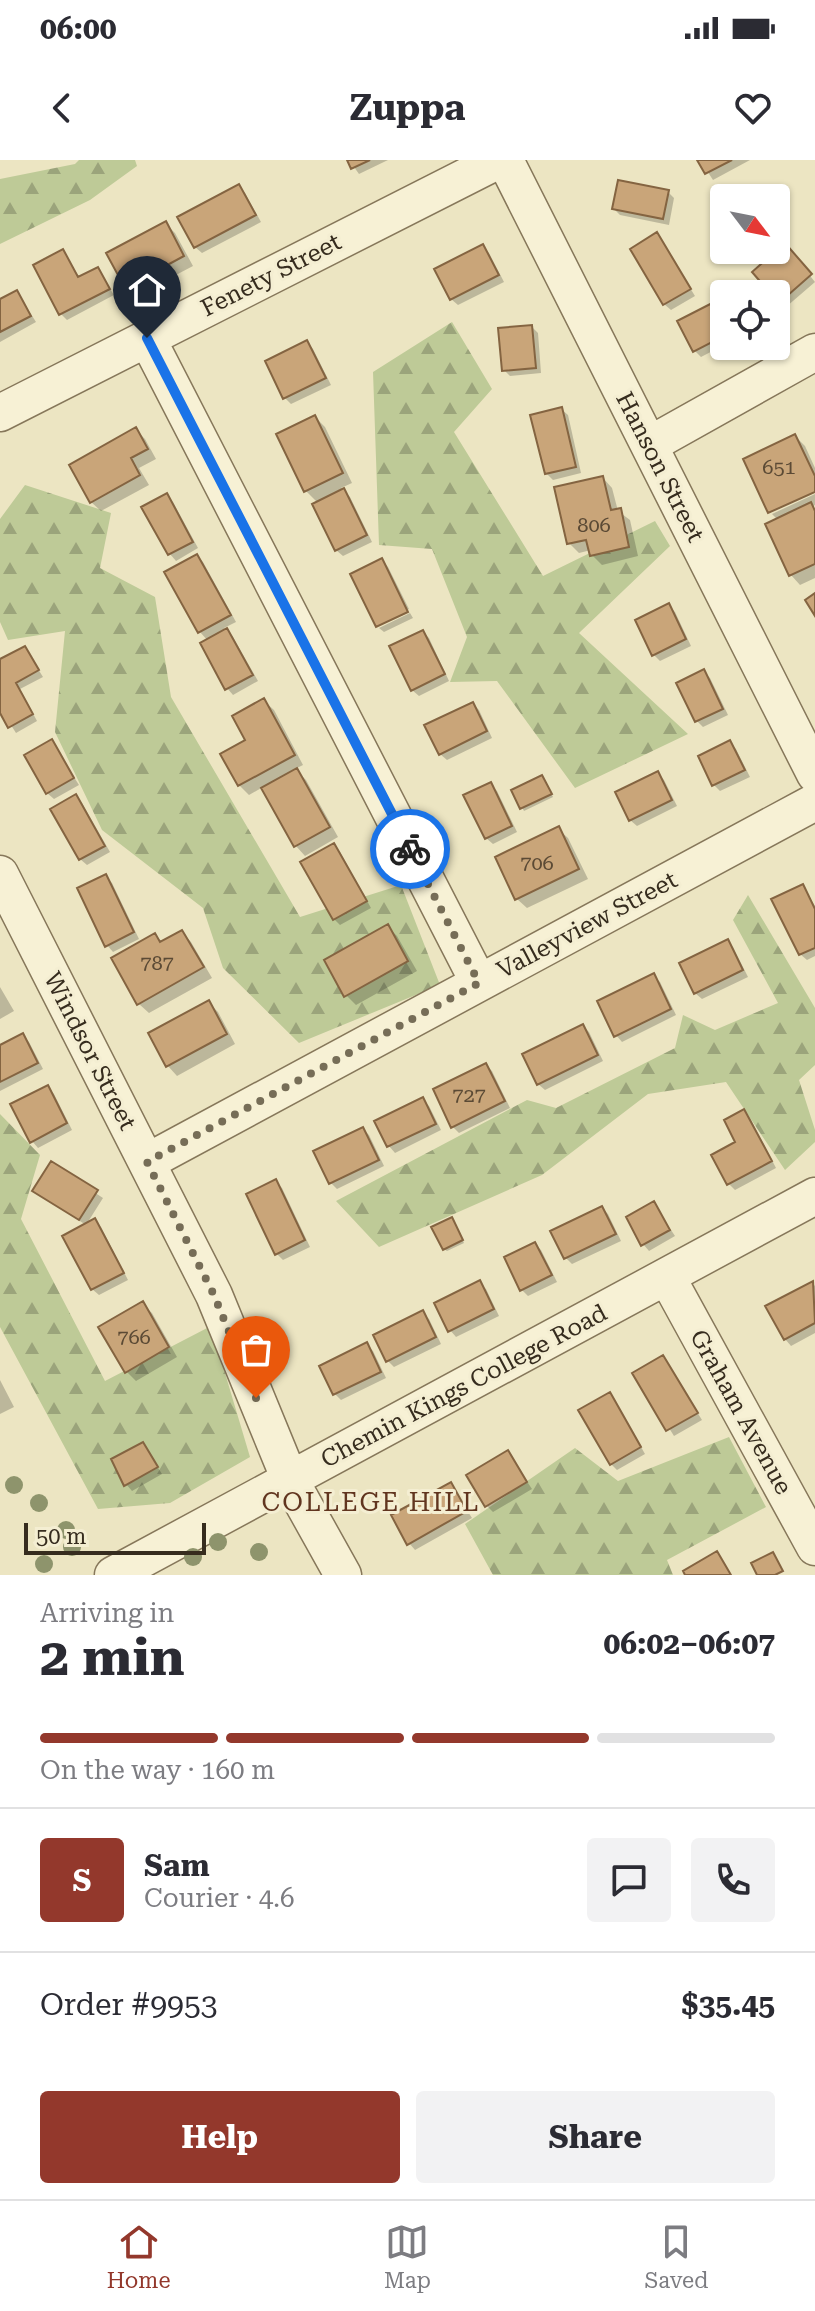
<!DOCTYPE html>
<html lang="en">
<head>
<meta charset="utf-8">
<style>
  :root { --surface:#fff; --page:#f2f2f3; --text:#2b2b33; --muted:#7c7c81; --line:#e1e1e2; --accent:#93382c }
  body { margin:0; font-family:"Roboto Serif",serif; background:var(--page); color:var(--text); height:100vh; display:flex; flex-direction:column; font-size:30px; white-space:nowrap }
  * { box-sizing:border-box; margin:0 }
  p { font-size:26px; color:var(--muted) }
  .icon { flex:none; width:44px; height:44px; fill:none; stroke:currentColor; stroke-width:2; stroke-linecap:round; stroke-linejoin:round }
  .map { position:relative; height:1415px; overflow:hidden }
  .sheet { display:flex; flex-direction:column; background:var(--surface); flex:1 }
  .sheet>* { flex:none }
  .needle { width:52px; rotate:122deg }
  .fabs { position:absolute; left:710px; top:24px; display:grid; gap:16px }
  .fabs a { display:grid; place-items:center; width:80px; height:80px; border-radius:8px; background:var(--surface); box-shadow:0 2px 6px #0004; font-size:40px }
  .scale { position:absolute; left:24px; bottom:20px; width:182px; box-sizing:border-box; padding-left:8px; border:4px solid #362c1e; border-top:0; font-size:22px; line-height:28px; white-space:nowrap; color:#362c1e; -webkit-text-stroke:6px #f4eed2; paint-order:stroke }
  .pin { position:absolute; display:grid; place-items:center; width:68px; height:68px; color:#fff; margin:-82px -34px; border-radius:50% 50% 50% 0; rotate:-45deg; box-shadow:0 0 8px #0007 }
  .pin .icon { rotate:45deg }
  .courier { position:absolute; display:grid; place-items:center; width:80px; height:80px; margin:-40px; border:6px solid #1a73e8; border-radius:50%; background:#fff; color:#222; box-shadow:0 2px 10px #0007 }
  .head em { font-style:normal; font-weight:700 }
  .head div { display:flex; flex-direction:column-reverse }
  .head { display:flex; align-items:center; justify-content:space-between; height:136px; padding:0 40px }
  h1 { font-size:52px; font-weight:700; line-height:60px }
  .bar { display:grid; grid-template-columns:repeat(4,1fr); gap:12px 8px; align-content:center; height:96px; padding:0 40px }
  .bar i { height:10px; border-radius:6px; background:var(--line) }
  .bar .selected { background:var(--accent) }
  .bar p { grid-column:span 4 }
  .line { display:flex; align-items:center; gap:20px; padding:0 40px; border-top:2px solid var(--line) }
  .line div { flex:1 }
  .round { display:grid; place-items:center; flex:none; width:84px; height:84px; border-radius:8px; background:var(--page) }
  .button { display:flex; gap:16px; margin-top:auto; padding:16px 40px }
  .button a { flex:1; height:92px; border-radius:8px; background:var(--accent); color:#fff; font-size:32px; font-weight:700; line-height:92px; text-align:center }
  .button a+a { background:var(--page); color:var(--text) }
  .status { display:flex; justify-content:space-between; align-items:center; height:56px; padding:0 40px; background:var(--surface); direction:ltr }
  .status svg { height:22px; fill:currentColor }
  header { display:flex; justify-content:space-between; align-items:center; height:104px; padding:0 40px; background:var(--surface); font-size:36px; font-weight:700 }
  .tab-bar { display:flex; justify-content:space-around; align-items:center; height:112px; border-top:2px solid var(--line); background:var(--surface); font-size:22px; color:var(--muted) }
  .tab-bar a { display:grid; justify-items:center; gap:4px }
  .tab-bar .selected { color:var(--accent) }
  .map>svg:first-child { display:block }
  .forest { fill:url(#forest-firs) }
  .shadow { fill:#0003 }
  .building { fill:#c9a579; stroke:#846441; stroke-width:2 }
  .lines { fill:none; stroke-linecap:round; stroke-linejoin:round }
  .minor-casing { stroke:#86775a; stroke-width:39 }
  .minor { stroke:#f7f1d5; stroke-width:36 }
  .tree { fill:#8e946c }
  .done { stroke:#766d57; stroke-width:8; stroke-dasharray:0 14.4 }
  .route { stroke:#1a73e8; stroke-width:10 }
  .labels { text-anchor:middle; stroke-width:6; stroke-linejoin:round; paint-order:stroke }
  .number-label { font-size:20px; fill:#5b4a35 }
  .street-label { font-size:24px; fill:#362c1e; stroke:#f4eed2 }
  .neighbourhood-label { font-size:26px; letter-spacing:2px; fill:#61351f; stroke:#f4eed2 }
</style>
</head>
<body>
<div class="status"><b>06:00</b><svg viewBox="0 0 49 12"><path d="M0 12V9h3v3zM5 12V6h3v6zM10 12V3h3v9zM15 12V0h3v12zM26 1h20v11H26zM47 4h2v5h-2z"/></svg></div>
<header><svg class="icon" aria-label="back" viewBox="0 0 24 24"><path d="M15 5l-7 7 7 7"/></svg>Zuppa<svg class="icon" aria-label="heart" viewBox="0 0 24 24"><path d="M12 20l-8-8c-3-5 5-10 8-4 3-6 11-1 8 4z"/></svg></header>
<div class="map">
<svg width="815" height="1415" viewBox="0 0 815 1415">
  <defs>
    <pattern id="forest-firs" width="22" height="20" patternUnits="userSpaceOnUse" patternTransform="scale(2)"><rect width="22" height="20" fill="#beca97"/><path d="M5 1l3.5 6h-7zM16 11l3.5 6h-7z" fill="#9ba47b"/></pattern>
  </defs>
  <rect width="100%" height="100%" fill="#ece5c2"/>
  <path class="forest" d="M79,0H135L137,6L90,40L0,84V19L75,4Z
    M452,162L492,229L454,272L543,416L655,361L670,386L579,473L688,574L575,628L497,521L450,522L467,477L432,389L379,385L373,212Z
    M25,325L111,353L100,408L155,437L171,537L300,757L401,725L440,825L299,883L223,808L203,748L102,670L55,572L65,471L8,480L0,462V359Z
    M748,735L815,848V905L799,920L815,970V982L785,1010L726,922L648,934L542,1015L379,1087L336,1041L527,940L556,948L675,888L683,855L715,870L778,843L733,760Z
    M0,954L40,995L21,1059L105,1221L211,1166L250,1297L170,1343L98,1349L0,1167Z
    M729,1277L766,1347L667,1400L673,1415H493L465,1364L575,1288L618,1321Z"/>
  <path class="shadow" d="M349,0H388L359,14Z
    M700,0H750L713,20Z
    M239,27L245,33L261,62L202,93L195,87Z
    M668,32L674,38L669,65L620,55L614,49Z
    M165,63L175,73L193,106L136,136L126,127Z
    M657,75L695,136L671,150L664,144Z
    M483,87L489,93L504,122L458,145L451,139Z
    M63,91L80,118L97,109L114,135L67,160L61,154L35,106Z
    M791,92L815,122L786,147L774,134Z
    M17,132L36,162L0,182V141Z
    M724,139V185L701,197L695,191Z
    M532,167L538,173L541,213L510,216L504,210Z
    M307,182L313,189L331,225L291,244L285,238Z
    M561,249L568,255L581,313L553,320L546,313Z
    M315,257L325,267L352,323L341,328L350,337L372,382L343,396L336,390L318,343L306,331Z
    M136,270L145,279L156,299L139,308L149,325L101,351L91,342Z
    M795,276L805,286L815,308V329L771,350V353L745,300Z
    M603,318L612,328L618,351L630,360L638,396L602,405L592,395L591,390L579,393L569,383Z
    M815,334V345L812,347L815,349V418L800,425L791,415L778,360L772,354Z
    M166,335L173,342L198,388L176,401L170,394L144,347Z
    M197,396L203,402L236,462L224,468L233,477L258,521L233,535L227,528L208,481L200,472Z
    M382,400L388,407L409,449L377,465Z
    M669,446L675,452L691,486L660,501L654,495Z
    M410,453L413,458L384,472L379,468Z
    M423,472L429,478L449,521L419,536L412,530Z
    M25,488L43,517L20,529L37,561L16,573L0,548V501Z
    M704,512L710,518L728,555L703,567L697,561Z
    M264,541L274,550L303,605L295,609L306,620L338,677L305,696L296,686L263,627L249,635L239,625L248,581Z
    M473,544L479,550L492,578L447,600L440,594Z
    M51,581L79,625L54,639L47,633Z
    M730,583L736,589L750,617L720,631L714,625Z
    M658,613L664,620L677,646L637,666L630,660Z
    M542,617L553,637L524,651L514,631Z
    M490,624L497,631L517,672L493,684L486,678Z
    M76,637L82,643L110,692L87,705L80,699Z
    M558,669L568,678L588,719L527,748L517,739Z
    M334,686L340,692L371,748L340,765L334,759Z
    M105,716L112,723L139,779L113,792L107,785Z
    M802,726L815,746V796L807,800L800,794Z
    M388,767L397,776L417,811L356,845L346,835Z
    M182,772L191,782L212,818L149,853L139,844L155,775L163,783Z
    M727,781L733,787L748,817L702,839L695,833Z
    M653,816L660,822L676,855L622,882L616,875Z
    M0,827L14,851L0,859Z
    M208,842L218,852L235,884L177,916L168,906Z
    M583,866L589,872L603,901L545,930L538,924Z
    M23,876L29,882L43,909L0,931V887Z
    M486,905L492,911L510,948L459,973L453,967Z
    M47,927L54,934L72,970L38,988L32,981Z
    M423,940L429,946L441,970L395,993L389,986L377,962Z
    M744,951L750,958L776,1008L735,1030L728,1023Z
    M363,969L369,975L384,1006L337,1029L331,1023Z
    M51,1004L103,1038L86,1065L34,1031Z
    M276,1022L282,1028L310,1087L283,1100L277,1094Z
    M653,1043L675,1076L649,1091L643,1084Z
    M602,1048L608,1054L621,1081L572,1104L566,1098Z
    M95,1061L101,1067L128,1120L99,1135L92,1129Z
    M454,1062L464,1083L447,1091L444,1089Z
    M535,1084L541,1090L557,1122L528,1136L522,1130Z
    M479,1123L486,1129L499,1156L456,1177L450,1170Z
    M812,1123L815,1126V1173L791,1186L785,1179Z
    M142,1144L152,1153L177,1197L136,1221L126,1211Z
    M423,1153L429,1159L441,1184L394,1207L388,1201Z
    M367,1185L373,1191L386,1218L341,1240L335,1234Z
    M663,1197L702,1260L674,1276L635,1214Z
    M0,1220L14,1247L0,1254Z
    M609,1235L615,1241L645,1294L617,1310L611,1304Z
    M143,1284L162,1314L132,1331L126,1324Z
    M508,1293L532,1329L493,1352L487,1346Z
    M450,1324L472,1358L415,1390L409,1383Z"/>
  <path class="building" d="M347,0H370L351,9Z
    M697,0H732L705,14Z
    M618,20L669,30L663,59L612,49Z
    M239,24L256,55L194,88L177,57Z
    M166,61L184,96L125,128L106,93Z
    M657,72L691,129L663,145L630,89Z
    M785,83L812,114L779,143L776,134H771L752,112Z
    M483,84L499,115L450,140L434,109Z
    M63,89L78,117L98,107L110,129L59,155L33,105Z
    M17,130L31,156L0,172V139Z
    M724,137V176L693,192L677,161Z
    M532,165L536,208L502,211L498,168Z
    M307,180L326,218L283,239L265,201Z
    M562,247L576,307L545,314L530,255Z
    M315,255L343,313L304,332L276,274Z
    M136,267L148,289L131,298L140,315L90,343L69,305Z
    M795,274L815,316V332L768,353L743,299Z
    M603,316L611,350L621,348L629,387L590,396L586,380L567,384L554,327Z
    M344,328L367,375L335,391L312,344Z
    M167,333L193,382L168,395L141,347Z
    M811,342L815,351V404L789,416L765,364Z
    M197,394L231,455L198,473L164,412Z
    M382,398L408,452L376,467L350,414Z
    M815,433V456L805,440Z
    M669,443L686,479L652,496L635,460Z
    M227,468L253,515L225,530L200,483Z
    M423,470L445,514L411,531L389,486Z
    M25,486L39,510L16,523L33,554L8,568L0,553V499Z
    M704,509L723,549L695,562L676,523Z
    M264,538L295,595L238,626L220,594L245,580L232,556Z
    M473,542L487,571L439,595L424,565Z
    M52,579L74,618L46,634L24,595Z
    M730,580L745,610L712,626L698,596Z
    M297,608L330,667L294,687L261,628Z
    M658,611L672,640L629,661L615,632Z
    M542,615L552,634L520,649L511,630Z
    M491,622L512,666L485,679L463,635Z
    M76,634L105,686L79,700L50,649Z
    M559,666L579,709L515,740L495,697Z
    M334,683L367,741L333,760L300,702Z
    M106,714L134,772L105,787L77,728Z
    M803,724L815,749V788L799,795L771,739Z
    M388,764L408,801L344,837L324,800Z
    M182,770L204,807L137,845L111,798L155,773L160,782Z
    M728,779L743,810L694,834L679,803Z
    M654,813L671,849L614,877L597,841Z
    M209,840L227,874L166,907L148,873Z
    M583,864L598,895L537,925L522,894Z
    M23,873L38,903L0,922V885Z
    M486,903L505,941L451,968L433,929Z
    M48,925L67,963L30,983L10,944Z
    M423,937L436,964L387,987L374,961Z
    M744,949L772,1001L727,1025L711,995L735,982L724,960Z
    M363,967L379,1000L329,1024L313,991Z
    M51,1001L98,1030L79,1060L32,1031Z
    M276,1019L305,1080L275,1095L246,1034Z
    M654,1041L670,1070L641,1086L626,1057Z
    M602,1046L616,1074L564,1099L550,1071Z
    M452,1057L463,1080L443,1090L431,1067Z
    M95,1058L124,1113L91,1130L62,1076Z
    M535,1082L552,1115L520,1131L504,1097Z
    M480,1120L494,1149L448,1172L434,1143Z
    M813,1121L815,1163L784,1180L765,1146Z
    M143,1141L169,1187L125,1213L98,1167Z
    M423,1150L436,1177L386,1202L373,1175Z
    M367,1182L381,1212L333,1235L319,1206Z
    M663,1195L698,1253L666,1271L632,1213Z
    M610,1232L641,1287L610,1305L578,1250Z
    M143,1282L158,1307L124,1326L111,1299Z
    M508,1290L527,1322L485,1347L466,1315Z
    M451,1322L467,1351L407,1385L391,1355Z
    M717,1391L731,1415H685L683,1411Z
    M773,1392L783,1411L775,1415H757L751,1403Z"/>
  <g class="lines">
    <defs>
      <path id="minor" d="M505,0L815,614
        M147,178L479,823
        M0,253L499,0
        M649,285L815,192
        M0,714L214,1135L290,1320L343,1415
        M147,1002L815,642
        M667,1117L815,1387
        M113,1415L815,1036"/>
    </defs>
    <use href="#minor" class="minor-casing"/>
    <use href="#minor" class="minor"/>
  </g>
  <g class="tree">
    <circle cx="14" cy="1325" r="9"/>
    <circle cx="39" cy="1343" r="9"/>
    <circle cx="66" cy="1370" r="9"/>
    <circle cx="218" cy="1382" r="9"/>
    <circle cx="72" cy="1387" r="9"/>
    <circle cx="259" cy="1392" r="9"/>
    <circle cx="193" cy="1397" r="9"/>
    <circle cx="44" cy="1404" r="9"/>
  </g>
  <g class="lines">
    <path class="done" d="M256,1238L214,1135L147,1002L479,823L410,689"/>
    <path class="route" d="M147,178L410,689"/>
  </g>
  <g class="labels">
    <g class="number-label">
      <text x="779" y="314">651</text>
      <text x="594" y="372">806</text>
      <text x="537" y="710">706</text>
      <text x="157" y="810">787</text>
      <text x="469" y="942">727</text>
      <text x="134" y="1184">766</text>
    </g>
    <g class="street-label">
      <text transform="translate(271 115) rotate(-27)" y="8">Fenety Street</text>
      <text transform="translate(660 307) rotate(63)" y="8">Hanson Street</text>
      <text transform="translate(587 765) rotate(-28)" y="8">Valleyview Street</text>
      <text transform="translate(90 891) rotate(63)" y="8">Windsor Street</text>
      <text transform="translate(464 1226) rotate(-28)" y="8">Chemin Kings College Road</text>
      <text transform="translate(741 1252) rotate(61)" y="8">Graham Avenue</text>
    </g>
    <g class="neighbourhood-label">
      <text x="371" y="1351">COLLEGE HILL</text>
    </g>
  </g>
</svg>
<div class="fabs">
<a><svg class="needle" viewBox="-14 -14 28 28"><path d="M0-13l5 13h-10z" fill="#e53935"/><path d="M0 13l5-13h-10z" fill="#7c7c81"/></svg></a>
<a><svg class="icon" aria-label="locate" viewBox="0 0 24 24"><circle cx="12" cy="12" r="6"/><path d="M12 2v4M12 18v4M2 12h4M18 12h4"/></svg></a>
</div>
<div class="scale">50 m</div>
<div class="pin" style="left:256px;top:1238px;background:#ea580c"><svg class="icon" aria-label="bag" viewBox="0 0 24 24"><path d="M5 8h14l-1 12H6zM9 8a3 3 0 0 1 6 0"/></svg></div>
<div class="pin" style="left:147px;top:178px;background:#1f2937"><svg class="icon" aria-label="home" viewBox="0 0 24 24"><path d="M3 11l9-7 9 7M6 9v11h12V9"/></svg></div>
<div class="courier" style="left:410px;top:689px"><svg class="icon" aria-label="bike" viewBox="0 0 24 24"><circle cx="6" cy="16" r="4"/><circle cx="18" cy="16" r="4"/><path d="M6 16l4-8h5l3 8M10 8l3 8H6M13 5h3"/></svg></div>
</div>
<section class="sheet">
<div class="head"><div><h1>2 min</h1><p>Arriving in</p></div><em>06:02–06:07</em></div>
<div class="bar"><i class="selected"></i><i class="selected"></i><i class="selected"></i><i></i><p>On the way · 160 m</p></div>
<div class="line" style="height:144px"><b class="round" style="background:var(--accent);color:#fff">S</b><div><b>Sam</b><p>Courier · 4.6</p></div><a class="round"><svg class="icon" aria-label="chat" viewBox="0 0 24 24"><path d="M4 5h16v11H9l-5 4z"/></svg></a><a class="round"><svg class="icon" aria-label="phone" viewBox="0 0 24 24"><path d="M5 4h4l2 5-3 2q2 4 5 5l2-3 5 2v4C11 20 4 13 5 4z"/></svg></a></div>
<div class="line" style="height:104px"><div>Order #9953</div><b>$35.45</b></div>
<div class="button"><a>Help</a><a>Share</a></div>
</section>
<nav class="tab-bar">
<a class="selected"><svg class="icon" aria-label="home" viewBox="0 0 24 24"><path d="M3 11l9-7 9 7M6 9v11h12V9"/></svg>Home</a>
<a><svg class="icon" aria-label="map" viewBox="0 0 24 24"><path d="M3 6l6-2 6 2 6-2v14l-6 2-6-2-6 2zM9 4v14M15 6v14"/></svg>Map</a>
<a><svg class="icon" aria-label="saved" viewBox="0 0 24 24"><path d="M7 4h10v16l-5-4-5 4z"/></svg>Saved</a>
</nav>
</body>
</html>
